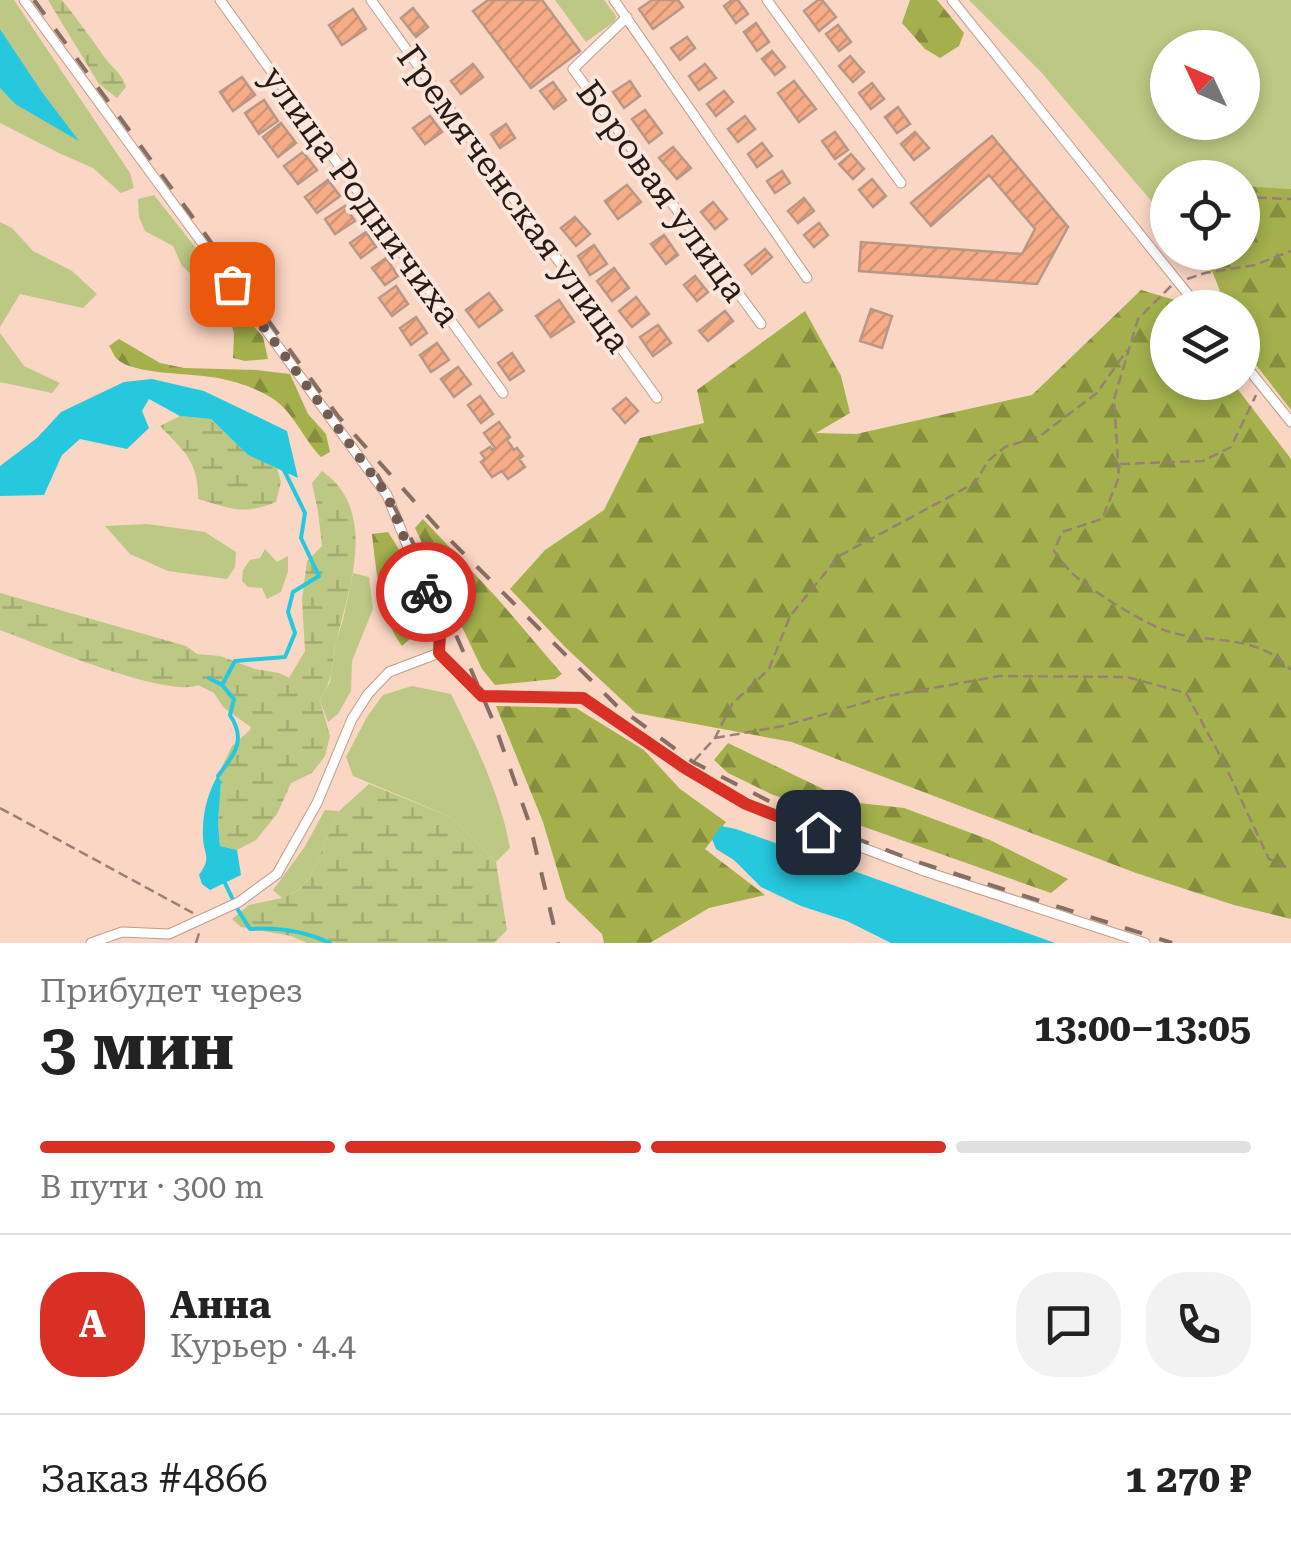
<!DOCTYPE html>
<html lang="ru">
<head>
<meta charset="utf-8">
<style>
  :root { --surface:#fff; --page:#f2f2f2; --text:#222; --muted:#767676; --line:#e0e0e0; --accent:#d93025 }
  body { margin:0; font-family:"Roboto Serif",serif; background:var(--page); color:var(--text); height:100vh; display:flex; flex-direction:column; font-size:38px; white-space:nowrap }
  * { box-sizing:border-box; margin:0 }
  p { font-size:32px; color:var(--muted) }
  .icon { flex:none; width:55px; height:55px; fill:none; stroke:currentColor; stroke-width:2; stroke-linecap:round; stroke-linejoin:round }
  .map { position:relative; height:943px; overflow:hidden }
  .side { display:flex; flex-direction:column; background:var(--surface); flex:1 }
  .side>* { flex:none }
  .needle { width:65px; rotate:314deg }
  .buttons { position:absolute; left:1150px; top:30px; display:grid; gap:20px }
  .buttons a { display:grid; place-items:center; width:110px; height:110px; border-radius:50%; background:var(--surface); box-shadow:0 5px 15px #0003; font-size:50px }
  .pin { position:absolute; display:grid; place-items:center; width:85px; height:85px; color:#fff; margin:-42px; border-radius:20px; box-shadow:0 5px 15px #0006 }
  .courier { position:absolute; display:grid; place-items:center; width:100px; height:100px; margin:-50px; border:8px solid #d93025; border-radius:50%; background:#fff; color:#222; box-shadow:0 2px 12px #0007 }
  .overview em { font-style:normal; font-weight:700 }
  .overview div { display:flex; flex-direction:column-reverse }
  .overview { display:flex; align-items:center; justify-content:space-between; height:170px; padding:0 40px }
  h1 { font-size:65px; font-weight:700; line-height:75px }
  .bar { display:grid; grid-template-columns:repeat(4,1fr); gap:15px 10px; align-content:center; height:120px; padding:0 40px }
  .bar i { height:12px; border-radius:8px; background:var(--line) }
  .bar .current { background:var(--accent) }
  .bar p { grid-column:span 4 }
  .line { display:flex; align-items:center; gap:25px; padding:0 40px; border-top:2px solid var(--line) }
  .line div { flex:1 }
  .round { display:grid; place-items:center; flex:none; width:105px; height:105px; border-radius:40px; background:var(--page) }
  .map>svg:first-child { display:block }
  .green { fill:#bcc884; fill-rule:evenodd }
  .forest { fill:url(#forest-firs) }
  .wetland { fill:url(#wetland-marsh) }
  .water { fill:#26c8de }
  .lines { fill:none; stroke-linecap:round; stroke-linejoin:round }
  .stream { stroke:#26c8de; stroke-width:4 }
  .building { fill:url(#building-hatch); stroke:#b99787; stroke-width:2.5 }
  .minor-casing { stroke:#bf9d8c; stroke-width:11 }
  .path { stroke:#9a8074; stroke-width:2.5; stroke-dasharray:10 5; stroke-linecap:butt }
  .minor { stroke:#fff; stroke-width:9 }
  .rail { stroke:#856e63; stroke-width:4; stroke-dasharray:18 18; stroke-linecap:butt }
  .done { stroke:#725c52; stroke-width:10; stroke-dasharray:0 18 }
  .route { stroke:#d93025; stroke-width:12 }
  .labels { text-anchor:middle; stroke-width:8; stroke-linejoin:round; paint-order:stroke }
  .street-label { font-size:35px; fill:#281b15; stroke:#fce6dc }
</style>
</head>
<body>
<div class="map">
<svg width="1291" height="943" viewBox="0 0 1291 943">
  <defs>
    <pattern id="forest-firs" width="22" height="20" patternUnits="userSpaceOnUse" patternTransform="scale(2.5)"><rect width="22" height="20" fill="#a3b04c"/><path d="M5 1l3.5 6h-7zM16 11l3.5 6h-7z" fill="#858e3e"/></pattern>
    <pattern id="wetland-marsh" width="20" height="14" patternUnits="userSpaceOnUse" patternTransform="scale(2.5)"><rect width="20" height="14" fill="#bcc884"/><path d="M1 5h8M5 5V1M11 12h8M15 12V8" fill="none" stroke="#a2ab71"/></pattern>
    <pattern id="building-hatch" width="6" height="6" patternUnits="userSpaceOnUse" patternTransform="scale(2.5)"><rect width="6" height="6" fill="#f6ac86"/><path d="M-1 1l2-2M0 6l6-6M5 7l2-2" fill="none" stroke="#d39373"/></pattern>
  </defs>
  <rect width="100%" height="100%" fill="#fad6c4"/>
  <path class="green" d="M0,0H14L130,173L134,188L121,193L93,168L61,154L0,123V88L15,104L77,139L42,92L0,29Z
    M555,0H604L616,16L615,21L586,42Z
    M969,0H1291V189L1243,186L1242,178H1168L1167,200L1159,210L1041,72ZM1168,48H1242V122H1168Z
    M154,195L203,257L205,274L194,277L182,266L173,246L145,231L139,217L138,199Z
    M0,222L12,228L33,251L72,271L97,294L83,308L20,294L0,327Z
    M0,333L24,366L60,383L52,393L0,382Z
    M147,524L205,532L236,552L235,567L227,579L168,571L130,554L105,526Z
    M265,549L277,562L288,556V571L281,592L267,599L262,588L248,587L242,581L243,570L250,560L260,558Z
    M353,573L369,577L373,609L352,661L351,691L338,714L328,722L320,700L330,682L336,642L343,620Z
    M412,686L451,694C475,743 500,793 510,848L496,862L451,817L353,776L346,757L367,717L383,695Z
    M325,810L339,811L309,879L295,892L282,898L273,890L304,848Z"/>
  <path class="forest" d="M910,0H937L964,33L959,46L940,58L925,49L902,23Z
    M1243,186L1291,189V410L1243,348L1242,308L1226,307L1213,273L1197,253L1242,252Z
    M1141,290L1182,302L1185,307L1168,308V382L1233,383L1291,459V919L1234,905L1136,873L792,742L636,713L565,647L510,589L545,550L604,510L640,438L704,423L697,390L805,311L841,376L850,413L816,433L856,434L1032,395Z
    M237,306L263,337L268,359L245,361L233,358L234,334L230,318V307Z
    M119,339L160,363L184,368L256,370L290,374L308,414L326,434L330,452L321,457C303,439 293,410 270,397C256,388 234,381 218,378C194,373 133,375 117,359C114,356 112,350 109,346Z
    M423,519L497,598L562,674L555,679L495,685L482,669L415,528Z
    M388,532C411,567 420,588 420,630L402,646C380,617 376,569 372,534Z
    M496,706L576,708L644,750L680,789L726,822L705,849L765,895L709,908L650,943H604L602,934L566,899L543,822Z
    M728,743L850,802L904,808L990,840L1068,879L1051,893L771,794L728,773L714,760Z"/>
  <path class="wetland" d="M48,0H62C76,18 89,35 102,54C110,66 122,73 126,87L117,98L99,84Z
    M180,416L211,419L248,455L277,468L281,482L276,502C242,516 231,508 198,499C199,462 184,451 160,426Z
    M322,471C378,510 350,585 337,639C330,666 336,673 320,700L330,736L325,756L312,773L291,783L277,814L256,840L237,850L220,846L218,823L221,781L218,775L232,746L250,730L251,727L224,708L214,693L198,685C169,699 35,643 0,630V593L186,646L197,654L220,656L255,669L279,673L289,678L305,651L302,600L307,561L322,546L318,511L312,483Z
    M369,784L451,817L496,862L507,930L494,943H307L291,936L241,927L232,919L249,905L282,898L295,892L309,879L339,811Z"/>
  <path class="water" d="M0,29L42,92L79,141L15,104L0,88Z
    M152,379L204,391L287,431L298,478L248,455L211,419L180,416L149,399L142,411L149,428L127,449L80,439L62,455L44,495L0,496V466L37,438L61,412L124,382Z
    M218,775L221,781L218,823L220,846L237,850L241,875L210,890L202,884L199,875C212,857 204,856 203,838C202,815 207,794 218,775Z
    M721,826L736,829L1055,943H891L847,921L801,906L761,887L734,860L716,849L712,839Z"/>
  <g class="lines">
    <path class="stream" d="M209,678L222,685
      M218,776C234,754 247,741 230,715L234,699L222,685L235,661L285,657L295,633L288,612L293,592L319,576L301,538L305,513L283,468
      M223,879L238,910L250,929C279,927 304,931 330,943"/>
  </g>
  <path class="building" d="M488,0H542L580,51L531,88L473,11Z
    M652,0H678L683,7L653,29L639,9Z
    M732,0H738L748,14L736,23L724,6Z
    M818,0H822L836,17L819,31L804,11Z
    M413,8L428,27L416,37L401,18Z
    M353,9L366,29L342,45L329,25Z
    M756,23L769,42L757,51L744,32Z
    M838,25L851,42L839,51L826,34Z
    M687,37L695,48L680,60L671,48Z
    M772,51L785,67L775,75L762,59Z
    M850,56L864,72L853,82L839,66Z
    M473,64L483,77L461,94L451,81Z
    M705,64L716,78L699,90L689,76Z
    M242,77L255,95L233,111L220,92Z
    M630,81L640,96L624,108L613,92Z
    M794,81L816,109L799,122L778,93Z
    M553,82L566,100L554,109L540,91Z
    M872,83L884,99L871,109L859,93Z
    M724,91L733,102L716,116L707,104Z
    M264,100L278,121L259,134L245,113Z
    M898,107L910,124L897,133L885,117Z
    M645,110L662,133L649,143L632,119Z
    M430,116L442,132L425,144L413,128Z
    M745,116L755,129L738,142L728,129Z
    M281,123L296,143L278,157L263,137Z
    M506,124L515,138L500,148L491,134Z
    M835,132L848,150L835,159L822,141Z
    M915,132L929,148L914,160L901,144Z
    M992,136L1068,227L1037,284L859,271L861,242L1022,254L1035,229L989,175L931,226L911,203Z
    M762,143L772,156L757,167L748,154Z
    M673,147L691,168L677,179L659,158Z
    M303,152L317,170L298,184L284,166Z
    M851,154L864,169L853,179L839,164Z
    M782,171L790,183L775,193L767,181Z
    M872,179L886,196L873,207L859,190Z
    M328,180L340,196L317,213L305,197Z
    M627,185L641,202L618,219L605,201Z
    M804,198L814,211L798,223L788,211Z
    M713,202L727,219L715,229L701,212Z
    M345,206L355,221L335,234L325,219Z
    M575,217L590,234L576,246L561,228Z
    M819,223L828,235L814,247L804,235Z
    M366,232L376,247L361,258L350,243Z
    M664,235L678,255L666,264L651,244Z
    M594,245L607,264L590,275L578,256Z
    M765,249L772,257L752,274L745,265Z
    M386,258L398,276L385,285L372,268Z
    M614,268L629,288L612,301L597,281Z
    M695,276L708,292L697,301L684,285Z
    M396,286L408,304L392,316L379,298Z
    M489,293L502,310L479,327L466,310Z
    M636,297L649,314L632,327L619,311Z
    M559,300L574,322L551,337L536,316Z
    M871,309L892,316L882,348L860,341Z
    M725,311L733,321L708,341L699,331Z
    M416,317L427,333L411,345L400,328Z
    M658,325L671,343L653,356L640,337Z
    M437,343L449,360L431,372L420,355Z
    M512,353L524,371L510,380L498,363Z
    M458,367L471,384L454,397L441,379Z
    M480,396L493,414L481,423L468,405Z
    M626,398L638,411L625,423L613,409Z
    M499,422L510,437L507,440L514,450L517,448L523,456L519,459L525,467L508,479L502,471L492,477L481,462L485,459L481,453L490,447L492,450L495,448L484,433Z"/>
  <g class="lines">
    <defs>
      <path id="minor" d="M24,0L387,495L441,629L439,653L482,697L583,698L685,768L746,804L927,872L1145,943
        M220,0L503,393
        M371,0L657,398
        M614,0L807,278
        M767,0L901,183
        M952,0L1199,308
        M627,17L573,69L761,324
        M1242,361L1291,422
        M91,943L122,932L169,934L239,902L277,874L317,803L352,719L368,694L389,672L439,653"/>
    </defs>
    <use href="#minor" class="minor-casing"/>
    <path class="path" d="M1242,197L1291,199
      M1187,279L1205,273L1255,265L1291,251
      M1171,286L1138,319L1114,399L1119,477L1102,519L1062,532L1054,551C1062,561 1070,573 1080,580C1099,595 1145,624 1167,631C1208,645 1258,632 1291,670
      M1120,464L1203,461L1231,447L1256,395
      M715,738L783,726L888,696L1000,676L1127,677L1186,693L1223,761L1269,859L1291,869
      M694,761L715,738L732,704L769,669L790,616L839,556L975,483L988,461L1005,447L1040,436L1097,393L1127,350
      M0,808L193,913
      M196,943L200,930"/>
    <use href="#minor" class="minor"/>
    <path class="rail" d="M34,0L338,416L439,529L617,706L693,762L800,817L915,861L1172,943
      M377,474L431,577L494,723L530,825L558,943"/>
  </g>
  <g class="lines">
    <path class="done" d="M232,284L387,495L426,592"/>
    <path class="route" d="M426,592L440,629L439,653L482,696L583,698L685,768L746,804L818,832"/>
  </g>
  <g class="labels">
    <g class="street-label">
      <text transform="translate(662 191) rotate(54)" y="12">Боровая улица</text>
      <text transform="translate(361 196) rotate(54)" y="12">улица Родничиха</text>
      <text transform="translate(514 199) rotate(54)" y="12">Гремяченская улица</text>
    </g>
  </g>
</svg>
<div class="buttons">
<a><svg class="needle" viewBox="-14 -14 28 28"><path d="M0-13l5 13h-10z" fill="#e53935"/><path d="M0 13l5-13h-10z" fill="#767676"/></svg></a>
<a><svg class="icon" aria-label="locate" viewBox="0 0 24 24"><circle cx="12" cy="12" r="6"/><path d="M12 2v4M12 18v4M2 12h4M18 12h4"/></svg></a>
<a><svg class="icon" aria-label="layers" viewBox="0 0 24 24"><path d="M12 4l9 5-9 5-9-5zM3 14l9 5 9-5"/></svg></a>
</div>
<div class="pin" style="left:232px;top:284px;background:#ea580c"><svg class="icon" aria-label="bag" viewBox="0 0 24 24"><path d="M5 8h14l-1 12H6zM9 8a3 3 0 0 1 6 0"/></svg></div>
<div class="pin" style="left:818px;top:832px;background:#1f2937"><svg class="icon" aria-label="home" viewBox="0 0 24 24"><path d="M3 11l9-7 9 7M6 9v11h12V9"/></svg></div>
<div class="courier" style="left:426px;top:592px"><svg class="icon" aria-label="bike" viewBox="0 0 24 24"><circle cx="6" cy="16" r="4"/><circle cx="18" cy="16" r="4"/><path d="M6 16l4-8h5l3 8M10 8l3 8H6M13 5h3"/></svg></div>
</div>
<section class="side">
<div class="overview"><div><h1>3 мин</h1><p>Прибудет через</p></div><em>13:00–13:05</em></div>
<div class="bar"><i class="current"></i><i class="current"></i><i class="current"></i><i></i><p>В пути · 300 m</p></div>
<div class="line" style="height:180px"><b class="round" style="background:var(--accent);color:#fff">А</b><div><b>Анна</b><p>Курьер · 4.4</p></div><a class="round"><svg class="icon" aria-label="chat" viewBox="0 0 24 24"><path d="M4 5h16v11H9l-5 4z"/></svg></a><a class="round"><svg class="icon" aria-label="phone" viewBox="0 0 24 24"><path d="M5 4h4l2 5-3 2q2 4 5 5l2-3 5 2v4C11 20 4 13 5 4z"/></svg></a></div>
<div class="line" style="height:130px"><div>Заказ #4866</div><b>1 270 ₽</b></div>
</section>
</body>
</html>
